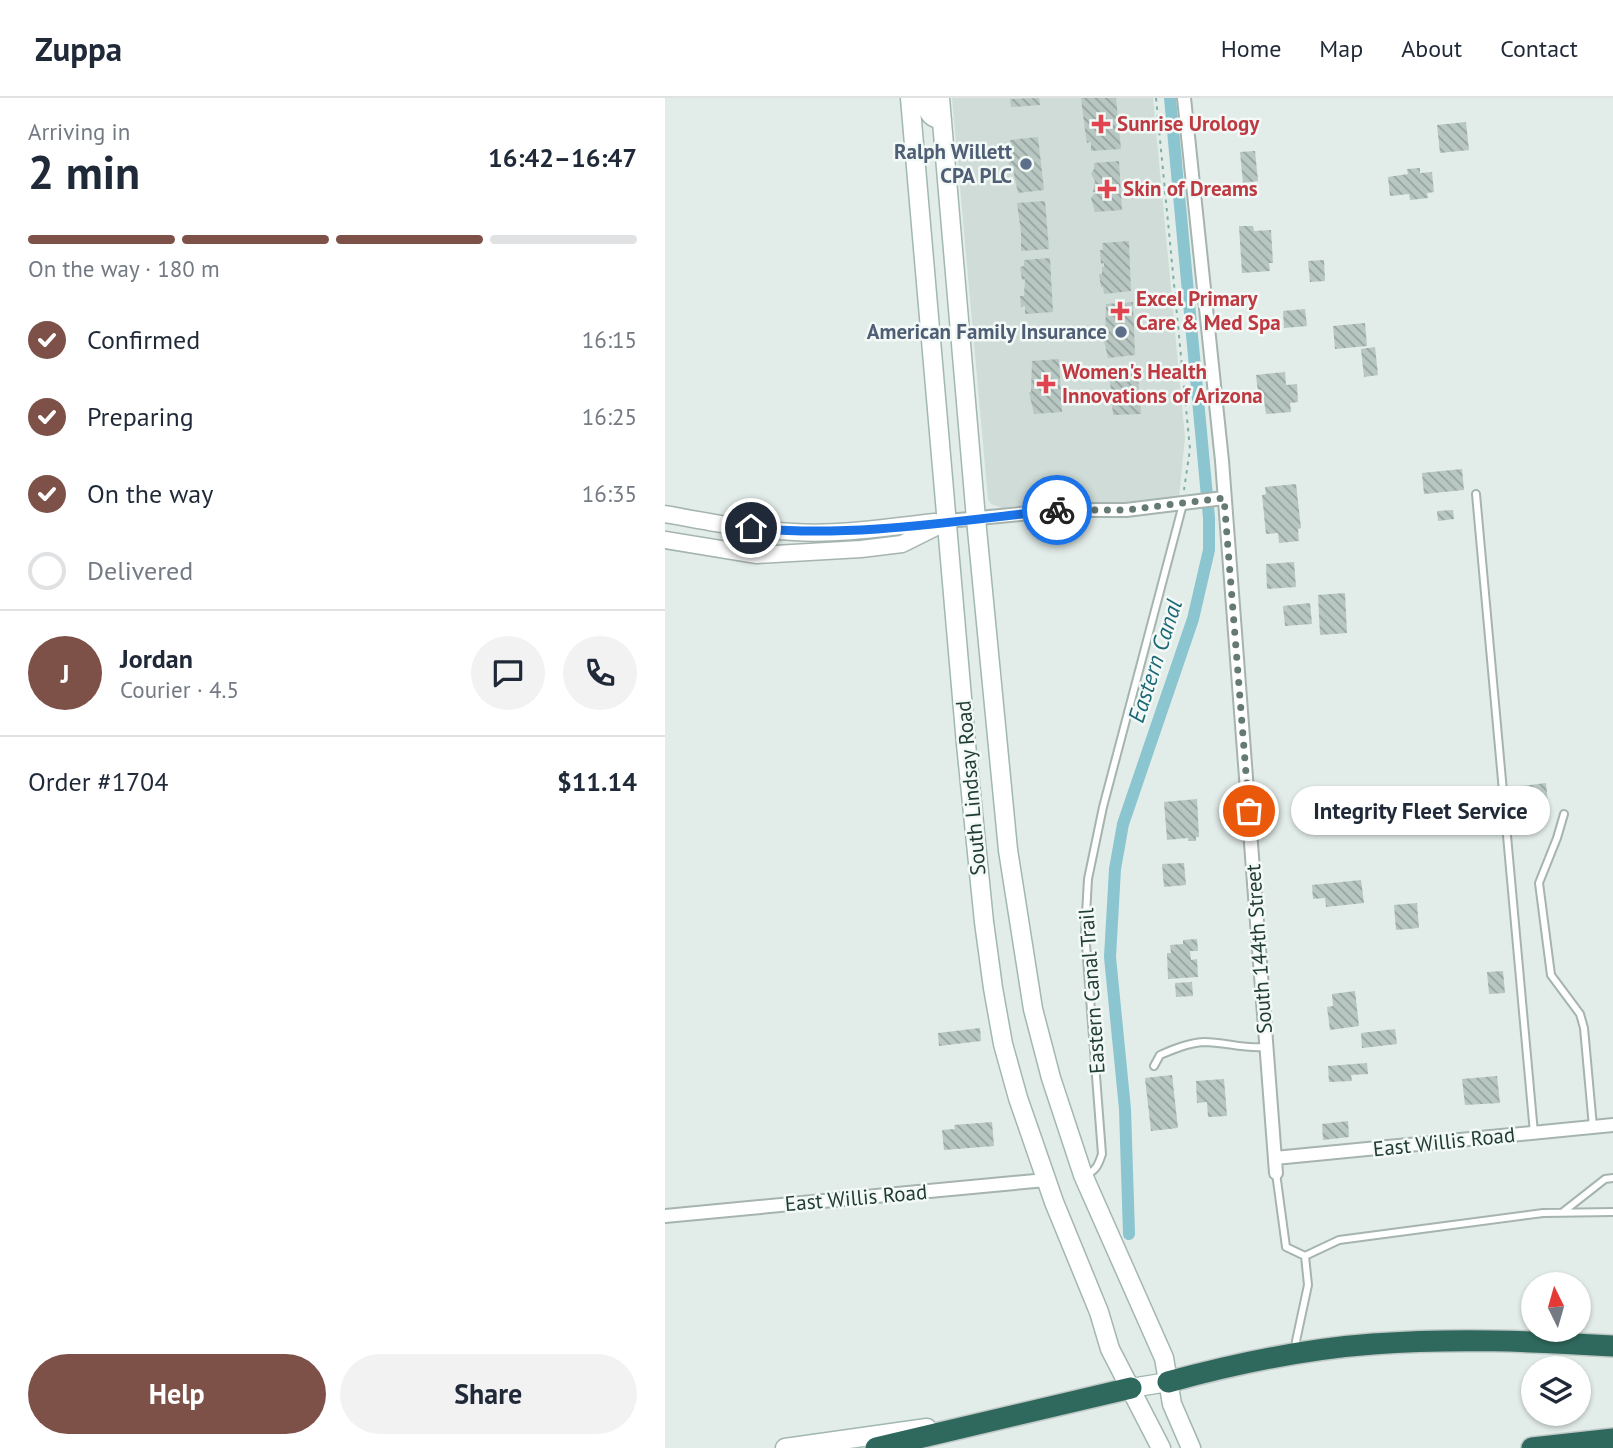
<!DOCTYPE html>
<html lang="en">
<head>
<meta charset="utf-8">
<style>
  :root { --surface:#fff; --page:#f2f2f3; --text:#1f2937; --muted:#747a83; --line:#e0e1e3; --accent:#7d5148 }
  body { margin:0; font-family:"PT Sans",sans-serif; background:var(--page); color:var(--text); height:100vh; display:flex; flex-direction:column; font-size:26px; white-space:nowrap }
  * { box-sizing:border-box; margin:0 }
  p { font-size:23px; color:var(--muted) }
  .icon { flex:none; width:38px; height:38px; fill:none; stroke:currentColor; stroke-width:2; stroke-linecap:round; stroke-linejoin:round }
  .map { position:relative; flex:1; overflow:hidden }
  .panel { display:flex; flex-direction:column; background:var(--surface); width:665px }
  .panel>* { flex:none }
  .needle { width:46px; rotate:355deg }
  .tools { position:absolute; left:856px; top:1174px; display:grid; gap:14px }
  .tools a { display:grid; place-items:center; width:70px; height:70px; border-radius:50%; background:var(--surface); box-shadow:0 2px 5px #0004; font-size:35px }
  .pin { position:absolute; display:grid; place-items:center; width:60px; height:60px; color:#fff; margin:-30px; border:4px solid #fff; border-radius:50%; box-shadow:0 2px 7px #0007 }
  .courier { position:absolute; display:grid; place-items:center; width:70px; height:70px; margin:-35px; border:5px solid #1a73e8; border-radius:50%; background:#fff; color:#222; box-shadow:0 2px 9px #0007 }
  .bubble { position:absolute; height:49px; border-radius:24px; background:var(--surface); box-shadow:0 2px 5px #0004; font-size:23px; font-weight:800; line-height:49px; text-align:center }
  .summary em { font-style:normal; font-weight:800 }
  .summary div { display:flex; flex-direction:column-reverse }
  .summary { display:flex; align-items:center; justify-content:space-between; height:119px; padding:0 28px }
  h1 { font-size:46px; font-weight:800; line-height:52px }
  .bar { display:grid; grid-template-columns:repeat(4,1fr); gap:10px 7px; align-content:center; height:84px; padding:0 28px }
  .bar i { height:9px; border-radius:5px; background:var(--line) }
  .bar .selected { background:var(--accent) }
  .bar p { grid-column:span 4 }
  .line { display:flex; align-items:center; gap:18px; padding:0 28px; border-top:2px solid var(--line) }
  .line div { flex:1 }
  .round { display:grid; place-items:center; flex:none; width:74px; height:74px; border-radius:37px; background:var(--page) }
  ol { padding:0 28px; list-style:none }
  li { display:flex; align-items:center; gap:21px; height:77px }
  li p { margin-inline-start:auto }
  li .icon { padding:7px; border-radius:50%; background:var(--accent); color:#fff; stroke-width:4 }
  li:last-child { color:var(--muted) }
  li i { width:38px; height:38px; border:4px solid var(--line); border-radius:50% }
  .action { display:flex; gap:14px; margin-top:auto; padding:14px 28px }
  .action a { flex:1; height:80px; border-radius:42px; background:var(--accent); color:#fff; font-size:28px; font-weight:800; line-height:80px; text-align:center }
  .action a+a { background:var(--page); color:var(--text) }
  header { display:flex; align-items:center; gap:42px; box-sizing:border-box; height:98px; padding:0 35px; background:var(--surface); border-bottom:2px solid var(--line) }
  header strong { font-size:33px }
  nav { display:flex; gap:38px; margin-inline-start:auto; font-size:24px }
  main { display:flex; flex:1; min-height:0 }
  .map>svg:first-child { display:block }
  .built { fill:#d0dcd7 }
  .lines { fill:none; stroke-linecap:round; stroke-linejoin:round }
  .canal { stroke:#8bc5d0; stroke-width:12 }
  .building { fill:url(#building-back-hatch) }
  .service-casing { stroke:#a5b4af; stroke-width:10 }
  .minor-casing { stroke:#a5b4af; stroke-width:16 }
  .tertiary-casing { stroke:#a5b4af; stroke-width:19 }
  .secondary-casing { stroke:#a1b8b0; stroke-width:21 }
  .motorway-casing { stroke:#c1c9c7; stroke-width:24 }
  .path { stroke:#83afa2; stroke-width:2; stroke-dasharray:3.5 5; stroke-linecap:butt }
  .service { stroke:#fff; stroke-width:6 }
  .minor { stroke:#fff; stroke-width:12 }
  .tertiary { stroke:#fff; stroke-width:16 }
  .secondary { stroke:#fff; stroke-width:18 }
  .motorway { stroke:#2f695d; stroke-width:21 }
  .done { stroke:#657a74; stroke-width:7; stroke-dasharray:0 12.6 }
  .route { stroke:#1a73e8; stroke-width:9 }
  .health-dot { fill:#e0444e; stroke:#f3f9f6; stroke-width:2.5 }
  .service-dot { fill:#5c6f8a; stroke:#f3f9f6; stroke-width:2.5 }
  .labels { text-anchor:middle; stroke-width:5; stroke-linejoin:round; paint-order:stroke }
  .health-label { font-size:21px; font-weight:bold; fill:#be3a42; stroke:#f3f9f6; text-anchor:start }
  .service-label { font-size:21px; font-weight:bold; fill:#4e5e75; stroke:#f3f9f6; text-anchor:end }
  .street-label { font-size:21px; fill:#223d36; stroke:#f3f9f6 }
  .water-label { font-size:23px; font-style:italic; fill:#1e6878; stroke:#f3f9f6 }
</style>
</head>
<body>
<header>
<strong>Zuppa</strong>
<nav><a>Home</a><a>Map</a><a>About</a><a>Contact</a></nav>
</header>
<main>
<section class="panel">
<div class="summary"><div><h1>2 min</h1><p>Arriving in</p></div><em>16:42–16:47</em></div>
<div class="bar"><i class="selected"></i><i class="selected"></i><i class="selected"></i><i></i><p>On the way · 180 m</p></div>
<ol>
<li><svg class="icon" aria-label="check" viewBox="0 0 24 24"><path d="M5 12l5 5 9-10"/></svg>Confirmed<p>16:15</p></li>
<li><svg class="icon" aria-label="check" viewBox="0 0 24 24"><path d="M5 12l5 5 9-10"/></svg>Preparing<p>16:25</p></li>
<li><svg class="icon" aria-label="check" viewBox="0 0 24 24"><path d="M5 12l5 5 9-10"/></svg>On the way<p>16:35</p></li>
<li><i></i>Delivered</li>
</ol>
<div class="line" style="height:126px"><b class="round" style="background:var(--accent);color:#fff">J</b><div><b>Jordan</b><p>Courier · 4.5</p></div><a class="round"><svg class="icon" aria-label="chat" viewBox="0 0 24 24"><path d="M4 5h16v11H9l-5 4z"/></svg></a><a class="round"><svg class="icon" aria-label="phone" viewBox="0 0 24 24"><path d="M5 4h4l2 5-3 2q2 4 5 5l2-3 5 2v4C11 20 4 13 5 4z"/></svg></a></div>
<div class="line" style="height:91px"><div>Order #1704</div><b>$11.14</b></div>
<div class="action"><a>Help</a><a>Share</a></div>
</section>
<div class="map">
<svg width="948" height="1350" viewBox="0 0 948 1350">
  <defs>
    <pattern id="building-back-hatch" width="6" height="6" patternUnits="userSpaceOnUse" patternTransform="scale(1.75)"><rect width="6" height="6" fill="#b8c7c1"/><path d="M-1 5l2 2M0 0l6 6M5-1l2 2" fill="none" stroke="#95a39e"/></pattern>
  </defs>
  <rect width="100%" height="100%" fill="#e2ece8"/>
  <path class="built" d="M287,0H488L520,340L514,399L455,405L407,404L340,411L326,406L323,401Z"/>
  <g class="lines">
    <path class="canal" d="M464,1136L460,1011L445,859L450,771L458,726L528,521L544,452V420L505,0"/>
  </g>
  <path class="building" d="M374,0L375,7L346,9L345,1Z
    M416,0H451L456,51L426,53V44L422,45L420,32Z
    M801,24L804,52L775,55L772,27Z
    M373,39L379,92L353,95L347,67H344L343,53H346L345,42Z
    M590,53L593,83L578,85L575,54Z
    M454,63L457,112L430,114L426,100L431,94H428L430,83L426,76L429,71V65Z
    M755,70V75L767,74L769,94L762,95L763,100L745,102L744,96L725,98L723,79L743,76L742,71Z
    M380,103L384,151L356,153V134L352,105Z
    M574,128H588L589,133L606,132L608,165H604L605,173L577,175Z
    M464,143L466,193L439,196L438,189H436L434,176H437V169H439V165L436,166L435,152H438L437,145Z
    M385,160L388,214L360,216V208L356,209L355,198H359L360,181L357,182L355,169L359,168V162Z
    M659,162L660,183L645,184L643,163Z
    M468,204L470,257L443,260L438,238L440,237L441,206Z
    M640,211L642,228L619,230L618,213Z
    M700,225L702,248L670,251L668,228Z
    M710,249L713,277L699,279L696,251Z
    M394,261L397,314L369,316L364,294H366L367,263Z
    M472,267L476,316L448,317L444,270Z
    M620,274L621,287L632,286L633,304L625,305L626,314L601,316L599,303H594L591,277Z
    M797,371L799,392L759,396L757,375Z
    M631,386L636,430L633,431L634,443L614,445L613,435L601,436L597,397L601,396L600,389Z
    M788,412L789,421L773,423L772,413Z
    M629,464L631,489L602,491L601,466Z
    M680,495L682,535L655,537L653,497Z
    M645,505L647,526L620,528L618,508Z
    M881,685L884,717L860,720L856,688Z
    M532,701L534,739H531V743H523V740L502,742L499,704Z
    M519,765L521,787L499,789L497,766Z
    M696,782L699,805L661,809L660,800L648,801L647,787Z
    M752,805L754,830L731,832L729,807Z
    M532,841L533,853H525L526,862L532,861L533,879L503,881L502,855H506L505,847L518,846V842Z
    M838,873L840,895L824,896L822,874Z
    M527,884L528,898L511,899L510,885Z
    M690,893L694,928L665,932L662,909L668,908L667,896Z
    M315,930L316,943L274,948L273,935Z
    M730,931L732,946L697,950L696,935Z
    M702,965L703,976L686,977L687,983L664,984L663,968Z
    M507,977L513,1030L486,1033L480,980Z
    M832,978L835,1005L800,1007L797,981Z
    M559,981L562,1018L543,1019L542,1004L532,1005L531,983Z
    M683,1023L684,1039L658,1042L657,1026Z
    M327,1024L329,1048L279,1052L277,1032L290,1031L289,1027Z"/>
  <g class="lines">
    <defs>
      <path id="service" d="M811,396L869,1035
        M899,716L892,740L874,785L886,877L915,916L919,930L928,1029
        M489,968L495,957C509,951 523,945 539,944C560,944 578,951 601,949
        M611,1075L621,1149L640,1158L674,1142L878,1115L948,1114
        M421,1076C431,1074 434,1065 437,1056L420,834L423,781L438,709L518,406
        M898,1114L940,1081L948,1080
        M631,1252V1243L643,1187L640,1158"/>
      <path id="minor" d="M519,0L557,363L611,1075
        M283,423L396,412H461L559,400
        M610,1060L948,1027
        M0,1118L381,1082"/>
      <path id="tertiary" d="M0,416C43,424 85,432 129,434C175,437 224,429 270,424
        M0,442L92,457L196,451L237,446L283,423"/>
      <path id="secondary" d="M245,0L301,646L319,824L328,890L338,946L353,1000L389,1104L434,1214L445,1251L496,1350
        M261,0C262,13 264,20 277,22
        M275,0L311,421L343,752L368,911L386,980L418,1077L499,1260L507,1306L526,1350
        M466,1290L503,1284
        M120,1350L262,1330"/>
      <path id="motorway" d="M503,1284C569,1266 639,1251 708,1246C788,1240 868,1243 948,1248
        M211,1350L466,1290
        M867,1350L948,1341"/>
    </defs>
    <use href="#service" class="service-casing"/>
    <use href="#minor" class="minor-casing"/>
    <use href="#tertiary" class="tertiary-casing"/>
    <use href="#secondary" class="secondary-casing"/>
    <use href="#motorway" class="motorway-casing"/>
    <path class="path" d="M491,0L525,351L519,392"/>
    <use href="#service" class="service"/>
    <use href="#minor" class="minor"/>
    <use href="#tertiary" class="tertiary"/>
    <use href="#secondary" class="secondary"/>
    <use href="#motorway" class="motorway"/>
  </g>
  <g class="lines">
    <path class="done" d="M392,412H461L559,400L584,713"/>
    <path class="route" d="M86,430C187,440 291,423 392,412"/>
  </g>
  <g class="health-dot">
    <path d="M432.5 15.5h7v7h7v7h-7v7h-7v-7h-7v-7h7z"/>
    <path d="M438.5 80.5h7v7h7v7h-7v7h-7v-7h-7v-7h7z"/>
    <path d="M451.5 202.5h7v7h7v7h-7v7h-7v-7h-7v-7h7z"/>
    <path d="M377.5 275.5h7v7h7v7h-7v7h-7v-7h-7v-7h7z"/>
  </g>
  <g class="service-dot">
    <circle cx="361" cy="66" r="7"/>
    <circle cx="456" cy="234" r="7"/>
  </g>
  <g class="labels">
    <g class="health-label">
      <text x="452" y="33">Sunrise Urology</text>
      <text x="458" y="98">Skin of Dreams</text>
      <text x="471" y="208">Excel Primary<tspan x="471" dy="24">Care &amp; Med Spa</tspan></text>
      <text x="397" y="281">Women's Health<tspan x="397" dy="24">Innovations of Arizona</tspan></text>
    </g>
    <g class="service-label">
      <text x="347" y="61">Ralph Willett<tspan x="347" dy="24">CPA PLC</tspan></text>
      <text x="442" y="241">American Family Insurance</text>
    </g>
    <g class="street-label">
      <text transform="translate(306 690) rotate(-95)" y="7">South Lindsay Road</text>
      <text transform="translate(594 851) rotate(-94)" y="7">South 144th Street</text>
      <text transform="translate(427 893) rotate(-94)" y="7">Eastern Canal Trail</text>
      <text transform="translate(779 1044) rotate(-6)" y="7">East Willis Road</text>
      <text transform="translate(191 1100) rotate(-5)" y="7">East Willis Road</text>
    </g>
    <g class="water-label">
      <text transform="translate(490 563) rotate(-72)" y="8">Eastern Canal</text>
    </g>
  </g>
</svg>
<div class="tools">
<a><svg class="needle" viewBox="-14 -14 28 28"><path d="M0-13l5 13h-10z" fill="#e53935"/><path d="M0 13l5-13h-10z" fill="#747a83"/></svg></a>
<a><svg class="icon" aria-label="layers" viewBox="0 0 24 24"><path d="M12 4l9 5-9 5-9-5zM3 14l9 5 9-5"/></svg></a>
</div>
<div class="pin" style="left:584px;top:713px;background:#ea580c"><svg class="icon" aria-label="bag" viewBox="0 0 24 24"><path d="M5 8h14l-1 12H6zM9 8a3 3 0 0 1 6 0"/></svg></div>
<div class="pin" style="left:86px;top:430px;background:#1f2937"><svg class="icon" aria-label="home" viewBox="0 0 24 24"><path d="M3 11l9-7 9 7M6 9v11h12V9"/></svg></div>
<div class="courier" style="left:392px;top:412px"><svg class="icon" aria-label="bike" viewBox="0 0 24 24"><circle cx="6" cy="16" r="4"/><circle cx="18" cy="16" r="4"/><path d="M6 16l4-8h5l3 8M10 8l3 8H6M13 5h3"/></svg></div>
<div class="bubble" style="left:626px;top:688px;width:259px">Integrity Fleet Service</div>
</div>
</main>
</body>
</html>
